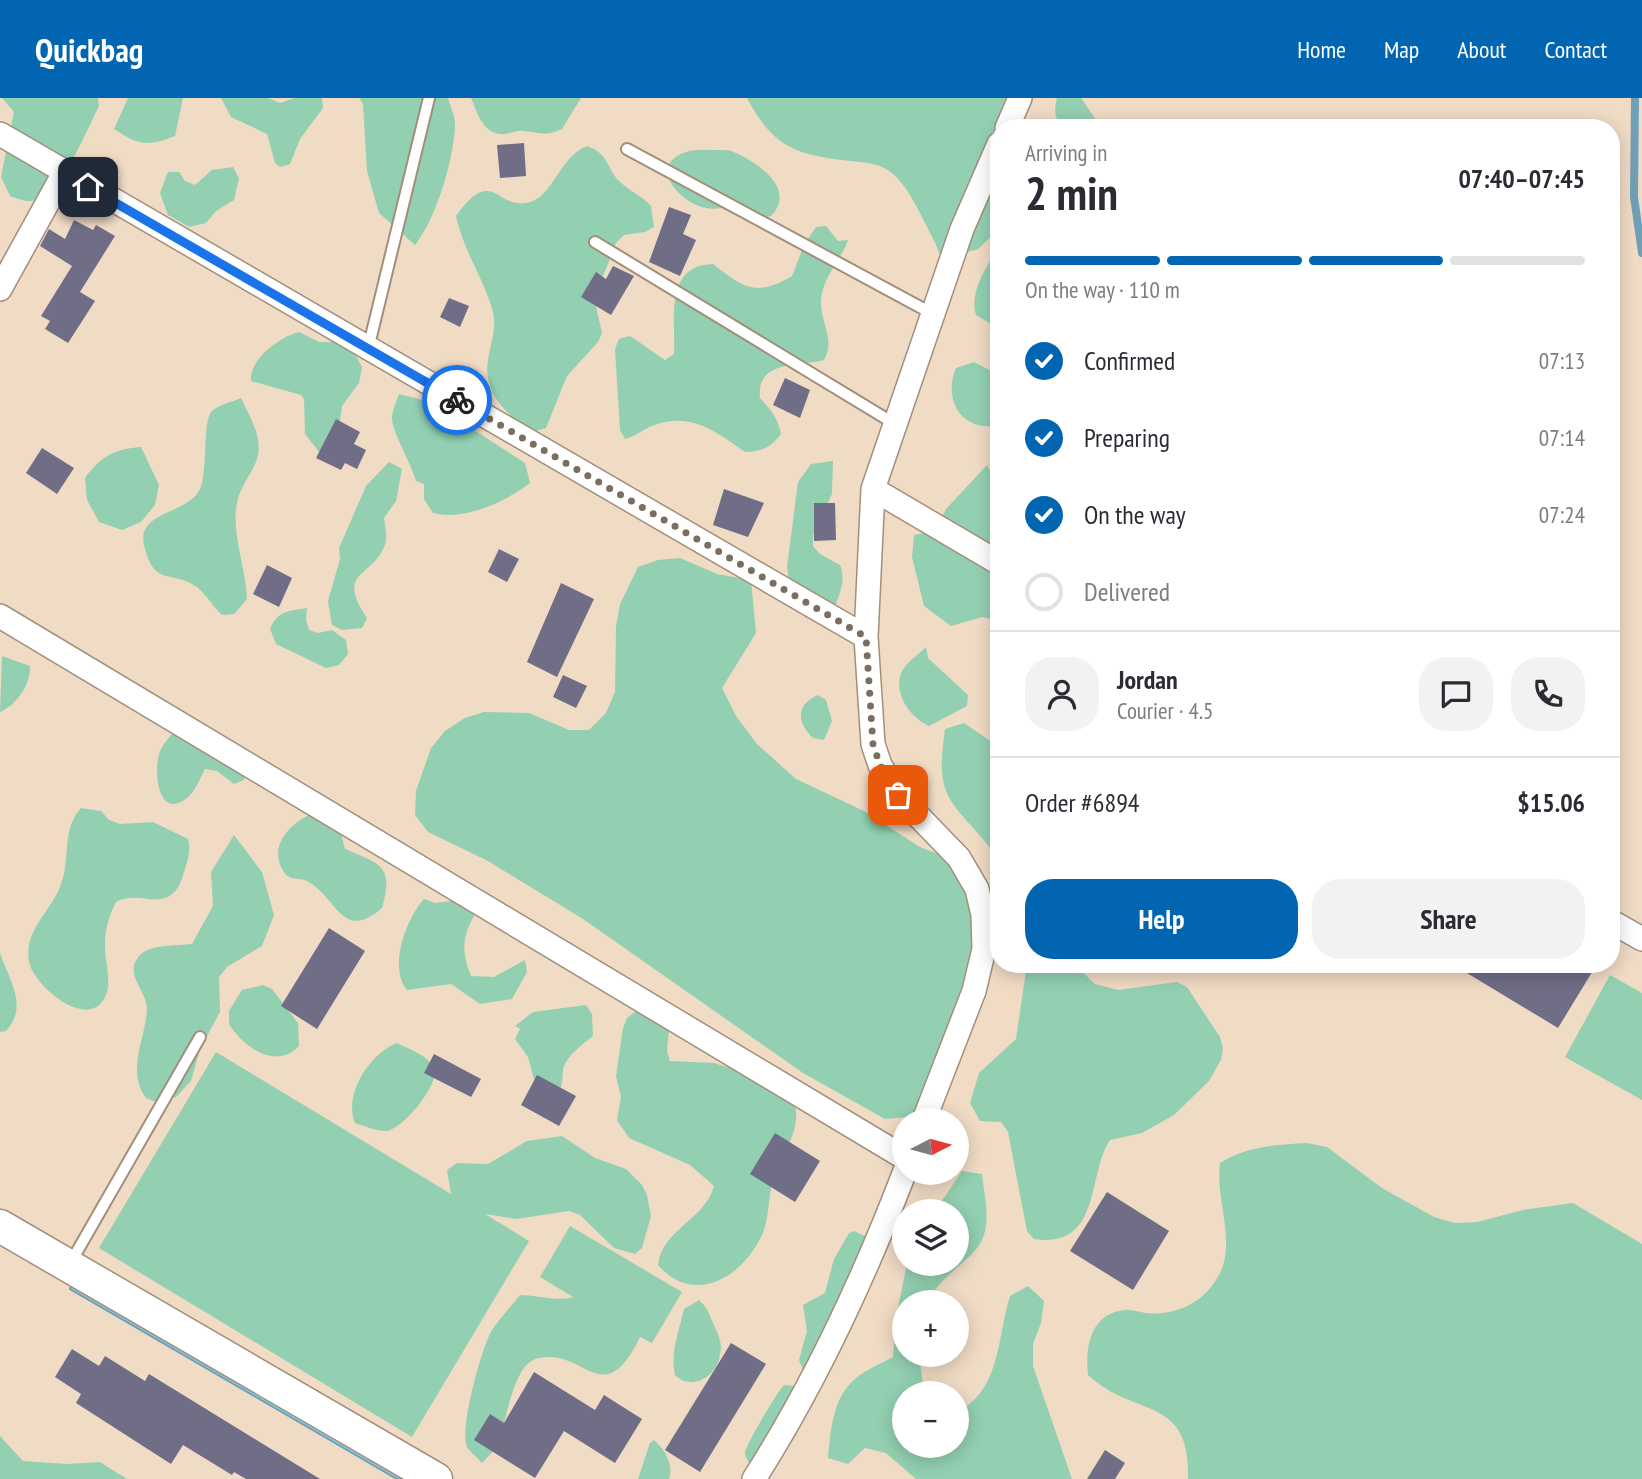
<!DOCTYPE html>
<html lang="en">
<head>
<meta charset="utf-8">
<style>
  :root { --surface:#fff; --page:#f2f2f3; --text:#2b2b33; --muted:#7c7c81; --line:#e1e1e2; --accent:#0165b1 }
  body { margin:0; font-family:"PT Sans Narrow",sans-serif; background:var(--page); color:var(--text); height:100vh; display:flex; flex-direction:column; font-size:26px; white-space:nowrap }
  * { box-sizing:border-box; margin:0 }
  p { font-size:23px; color:var(--muted) }
  .icon { flex:none; width:38px; height:38px; fill:none; stroke:currentColor; stroke-width:2; stroke-linecap:round; stroke-linejoin:round }
  .map { position:relative; flex:1; overflow:hidden }
  .side { position:absolute; left:990px; top:21px; width:630px; height:854px; display:flex; flex-direction:column; background:var(--surface); border-radius:28px; box-shadow:0 4px 18px #0003 }
  .side>* { flex:none }
  .needle { width:46px; rotate:84deg }
  .tools { position:absolute; left:892px; top:1010px; display:grid; gap:14px }
  .tools a { display:grid; place-items:center; width:77px; height:77px; border-radius:50%; background:var(--surface); box-shadow:0 4px 18px #0003; font-size:35px }
  .pin { position:absolute; display:grid; place-items:center; width:60px; height:60px; color:#fff; margin:-30px; border-radius:14px; box-shadow:0 4px 10px #0006 }
  .courier { position:absolute; display:grid; place-items:center; width:70px; height:70px; margin:-35px; border:5px solid #1a73e8; border-radius:50%; background:#fff; color:#222; box-shadow:0 2px 9px #0007 }
  .summary em { font-style:normal; font-weight:600 }
  .summary div { display:flex; flex-direction:column-reverse }
  .summary { display:flex; align-items:center; justify-content:space-between; height:119px; padding:0 35px }
  h1 { font-size:46px; font-weight:600; line-height:52px }
  .bar { display:grid; grid-template-columns:repeat(4,1fr); gap:10px 7px; align-content:center; height:84px; padding:0 35px }
  .bar i { height:9px; border-radius:5px; background:var(--line) }
  .bar .on { background:var(--accent) }
  .bar p { grid-column:span 4 }
  .line { display:flex; align-items:center; gap:18px; padding:0 35px; border-top:2px solid var(--line) }
  .line div { flex:1 }
  .round { display:grid; place-items:center; flex:none; width:74px; height:74px; border-radius:28px; background:var(--page) }
  ol { padding:0 35px; list-style:none }
  li { display:flex; align-items:center; gap:21px; height:77px }
  li p { margin-inline-start:auto }
  li .icon { padding:7px; border-radius:50%; background:var(--accent); color:#fff; stroke-width:4 }
  li:last-child { color:var(--muted) }
  li i { width:38px; height:38px; border:4px solid var(--line); border-radius:50% }
  .button { display:flex; gap:14px; margin-top:auto; padding:14px 35px }
  .button a { flex:1; height:80px; border-radius:28px; background:var(--accent); color:#fff; font-size:28px; font-weight:600; line-height:80px; text-align:center }
  .button a+a { background:var(--page); color:var(--text) }
  header { display:flex; align-items:center; gap:42px; box-sizing:border-box; height:98px; padding:0 35px; background:var(--accent); color:#fff }
  header strong { font-size:33px }
  nav { display:flex; gap:38px; margin-inline-start:auto; font-size:24px }
  .map>svg:first-child { display:block }
  .green { fill:#93d0b1 }
  .water { fill:#87cff1; stroke:#70a0b6; stroke-width:2 }
  .lines { fill:none; stroke-linecap:round; stroke-linejoin:round }
  .stream { stroke:#70a0b6; stroke-width:8 }
  .building { fill:#706e86 }
  .lane-casing { stroke:#a28f7b; stroke-width:14 }
  .street-casing { stroke:#a28f7b; stroke-width:26 }
  .secondary-casing { stroke:#a28f7b; stroke-width:35 }
  .lane { stroke:#fff; stroke-width:10 }
  .street { stroke:#fff; stroke-width:23 }
  .secondary { stroke:#fff; stroke-width:32 }
  .done { stroke:#7a6e61; stroke-width:7; stroke-dasharray:0 12.6 }
  .route { stroke:#1a73e8; stroke-width:9 }
</style>
</head>
<body>
<header>
<strong>Quickbag</strong>
<nav><a>Home</a><a>Map</a><a>About</a><a>Contact</a></nav>
</header>
<div class="map">
<svg width="1642" height="1381" viewBox="0 0 1642 1381">
  <rect width="100%" height="100%" fill="#f0dbc5"/>
  <path class="green" d="M2,0H98L99,8C86,33 61,99 31,103C25,104 16,100 10,98L1,79L14,14Z
    M128,0H183L175,38C147,49 138,47 114,31Z
    M221,0H268L280,5L295,0H322L323,10L300,41L290,66L280,69L275,65L267,36L231,19Z
    M359,0H448C450,8 455,18 455,27C454,61 436,121 415,147L379,115L367,73L363,6Z
    M471,0H581L562,31C548,38 539,35 524,33C517,32 510,36 502,36C483,36 477,14 471,0Z
    M747,0H1018L999,30V131L978,151L949,160L939,155L935,144C923,123 911,91 892,75C880,65 866,65 851,63C798,57 774,51 747,0Z
    M1057,0H1081L1097,23V30C1073,30 1048,33 1057,0Z
    M587,48C609,55 607,72 620,84C630,93 642,98 651,108L654,129L645,134L624,137L616,145L604,176L592,191L602,235L598,244L567,278L546,330L536,333C509,322 482,294 488,263C490,247 497,231 493,214C484,181 463,152 456,118C494,65 496,114 530,104C554,97 559,59 587,48Z
    M729,52C755,62 798,90 771,118C754,122 745,113 729,110C722,109 714,112 707,110C680,106 646,67 686,54C698,50 716,53 729,52Z
    M233,69L239,80L234,102L216,113L206,125L189,129L168,117L160,95L168,74H179L185,83L195,87L212,72Z
    M826,128L838,143L848,142C841,163 822,179 821,203C820,224 836,242 824,262C797,269 756,262 760,300C771,312 778,320 781,336C771,350 761,353 745,354C716,334 692,314 655,327C644,330 637,338 625,341L620,332L615,251L619,241L630,238L665,262L674,256C676,223 663,167 713,166C743,189 755,200 792,178L804,147L816,129Z
    M999,150V228L996,229L976,217C969,195 986,168 999,150Z
    M299,234L319,244H333L354,254L362,269L359,285L342,308L339,331L319,354L305,336L304,301L301,297L251,283C248,262 281,238 299,234Z
    M974,264L999,277V327C963,335 942,303 956,270Z
    M399,296L431,304L525,365L530,385C505,404 465,423 433,415L424,401V386L416,383C412,367 390,330 392,318C393,311 397,302 399,296Z
    M241,300C250,320 266,343 255,366C250,378 239,391 237,405C231,435 246,470 247,501L234,516L222,517C213,509 207,497 197,489C171,471 154,490 144,447C136,413 189,416 200,391C208,374 202,323 212,313C218,307 232,304 241,300Z
    M141,349L159,387L155,407L141,424L122,432L99,424L87,402L85,380C101,358 114,351 141,349Z
    M833,363L832,396L813,437V448L820,456L840,467C846,482 840,494 835,509L817,519L806,520L792,504L787,469L798,384L811,366Z
    M389,364L402,371L396,403L384,420C385,427 387,436 386,443C377,480 333,470 367,520L362,530L342,532L332,527L328,503L340,461L339,450L366,388Z
    M987,367L999,388V452L941,421L946,411Z
    M924,435L972,456L999,482V523L982,519L951,528L924,508L912,459L914,437Z
    M680,460L717,476L751,482L756,535L722,590L736,618L757,646L796,681L864,713L920,749L959,764L969,785L979,872L927,1011L907,1019L885,1021L803,975L583,821L488,763L428,734L415,717L416,693L431,650L445,633L465,620L484,614L529,615L569,632H589L606,615L615,594L616,529L620,506L638,469L658,462Z
    M307,510L306,522L309,532L318,535L332,532L346,542L348,556L339,567L326,570L276,546L270,531C278,512 289,513 307,510Z
    M926,549L928,560L968,597L967,608L929,628C910,620 892,594 902,573C907,564 919,556 926,549Z
    M2,558L30,568C31,586 17,607 0,614Z
    M818,597L826,602L832,623L824,642L813,640C797,625 795,607 818,597Z
    M964,625L992,644L999,645V765C986,735 948,714 943,682C940,665 943,648 945,631Z
    M174,633L246,671L244,682L234,686L217,673L205,671C200,680 196,693 187,700C157,724 152,669 161,651C164,645 170,639 174,633Z
    M338,707L346,713L341,735L345,751C381,766 394,768 382,810C342,845 337,799 307,783C301,780 293,782 286,777C259,742 307,711 338,707Z
    M81,710L101,713L109,722L120,726L153,724L188,741C191,753 188,762 184,774C171,822 141,789 116,804C109,817 105,832 105,846C104,862 113,884 105,899C88,934 34,888 29,864C23,832 52,813 61,786C71,760 61,732 81,710Z
    M234,737L262,774L274,817L262,848L227,869L219,879L220,914L200,951L191,983L176,999L156,1004L146,1000C126,973 145,942 147,912C148,893 122,876 140,857C150,846 178,848 192,846L213,808L211,774Z
    M424,801L435,805L459,802L475,816C462,839 461,853 471,878L494,879L525,862L527,874L512,901L480,906L451,886L407,892C388,869 406,821 424,801Z
    M0,855C9,882 29,908 6,933L0,934Z
    M1027,866H1074L1095,886L1118,892L1177,884L1187,889L1220,939L1223,951L1221,962L1209,983L1174,1017L1142,1035L1110,1042C1087,1076 1102,1151 1034,1141L1027,1133L1008,1034L1001,1024L980,1023L970,1005L979,975L1016,941Z
    M1610,877L1642,895V1002L1565,959Z
    M263,887L272,891L298,925L299,948C276,972 244,950 229,926V913L242,892Z
    M586,907L592,916L593,938C583,946 565,959 563,972C562,983 563,989 556,999L536,989L528,959L515,941L520,931L515,928L533,914Z
    M637,912L669,930L667,953L670,963L714,965L746,975L793,999C805,1033 780,1055 772,1086C768,1103 769,1123 761,1139C741,1180 694,1208 658,1167C662,1131 705,1122 714,1088L690,1067L629,1040L617,1022L621,999L616,978L623,930L627,920Z
    M397,945C408,951 428,957 434,970C441,985 403,1031 387,1033C377,1033 364,1028 355,1025C343,997 370,955 397,945Z
    M216,954L451,1096L447,1072L457,1065L488,1066L527,1043L562,1038L595,1060L626,1071L642,1087L647,1097L651,1118L642,1150L635,1156L614,1150L580,1117L569,1113L516,1121L485,1116L529,1143L412,1339L99,1150Z
    M1307,1045L1327,1049L1382,1090L1434,1119L1455,1125L1477,1124L1523,1112L1573,1105L1642,1146V1381H1188C1191,1296 1135,1321 1088,1277C1085,1250 1090,1216 1124,1212C1131,1211 1139,1214 1145,1215C1178,1218 1205,1204 1220,1175C1236,1142 1215,1101 1220,1065C1248,1048 1274,1047 1307,1045Z
    M962,1073L982,1076C984,1096 990,1118 984,1137C977,1161 941,1175 928,1204H905V1256L919,1257L924,1295H905V1348H957V1314C1001,1292 997,1240 1010,1198L1028,1188L1044,1203L1041,1225L1033,1246V1268L1072,1381H916L886,1355L865,1350L848,1366L828,1360C831,1333 832,1301 854,1282C864,1272 881,1266 893,1259L897,1214L907,1166H957V1113H935Z
    M570,1128L682,1194L652,1245L640,1239C603,1315 585,1250 539,1260C511,1265 508,1326 496,1348C493,1354 487,1360 482,1365C478,1360 470,1354 467,1349C459,1331 482,1248 492,1232C500,1220 511,1209 520,1197C537,1197 558,1204 573,1199L540,1179Z
    M854,1133L865,1138L869,1147L808,1283L799,1262L807,1233L803,1207L825,1195L834,1161L849,1135Z
    M699,1202C707,1209 709,1216 713,1225C718,1236 723,1245 720,1257C717,1278 692,1294 675,1277C670,1254 679,1233 684,1211Z
    M784,1287L796,1288L806,1315C795,1342 783,1363 754,1371C751,1367 746,1362 745,1356C744,1350 777,1294 784,1287Z
    M0,1338L23,1363L67,1366L100,1364L127,1381H0Z
    M654,1342C665,1352 674,1366 669,1381H638L650,1345Z"/>
  <path class="water" d="M71,1188L404,1381H397L70,1191Z"/>
  <g class="lines">
    <path class="stream" d="M1635,0L1634,99L1642,155"/>
  </g>
  <path class="building" d="M524,45L526,78L500,80L497,47Z
    M669,109L691,117L683,136L696,142L680,178L649,164Z
    M74,122L93,132L96,127L115,138L80,194L95,203L68,245L45,231L50,223L41,218L72,168L40,148L49,131L65,141Z
    M613,168L634,178L611,217L581,199L596,174L606,181Z
    M449,200L469,208L460,229L440,219Z
    M785,280L810,292L800,320L773,307Z
    M336,321L360,334L354,346L366,352L357,371L345,365L341,372L316,360Z
    M42,350L74,370L57,396L26,375Z
    M724,391L764,405L748,439L713,427Z
    M814,405H835L836,442L814,443Z
    M499,451L519,461L507,484L488,474Z
    M267,467L292,480L279,509L253,496Z
    M561,485L594,501L557,579L527,564Z
    M563,577L587,588L576,610L553,599Z
    M329,830L365,853L317,931L281,908Z
    M1452,866H1597L1558,930Z
    M434,956L481,981L471,999L424,975Z
    M537,977L576,998L559,1028L521,1007Z
    M775,1035L820,1063L795,1104L750,1076Z
    M1107,1094L1169,1133L1133,1192L1070,1153Z
    M731,1245L766,1266L700,1374L665,1352Z
    M72,1251L99,1268L105,1258L145,1283L149,1276L320,1381H246L234,1374L232,1377L183,1347L171,1366L76,1305L81,1296L55,1279Z
    M534,1274L595,1312L604,1297L642,1321L615,1365L564,1333L535,1380L474,1342L490,1316L504,1325Z
    M1105,1352L1125,1365L1115,1381H1087Z"/>
  <g class="lines">
    <defs>
      <path id="lane" d="M627,51L933,216
        M595,144L895,326
        M368,251L429,0
        M71,1164L200,939"/>
      <path id="street" d="M1007,30L1020,0
        M0,36L866,539
        M0,191L64,75
        M873,391L999,465
        M0,518L905,1060
        M1612,824L1642,841
        M924,1022L974,893L984,851L983,817L977,791L959,760L898,697L880,667L873,646L866,539L873,391L962,131L999,46
        M754,1381C816,1284 864,1180 905,1073"/>
      <path id="secondary" d="M0,1128L436,1381"/>
    </defs>
    <use href="#lane" class="lane-casing"/>
    <use href="#street" class="street-casing"/>
    <use href="#secondary" class="secondary-casing"/>
    <use href="#lane" class="lane"/>
    <use href="#street" class="street"/>
    <use href="#secondary" class="secondary"/>
  </g>
  <g class="lines">
    <path class="done" d="M457,302L866,539L873,646L880,667L898,697"/>
    <path class="route" d="M88,89L457,302"/>
  </g>
</svg>
<div class="tools">
<a><svg class="needle" viewBox="-14 -14 28 28"><path d="M0-13l5 13h-10z" fill="#e53935"/><path d="M0 13l5-13h-10z" fill="#7c7c81"/></svg></a>
<a><svg class="icon" aria-label="layers" viewBox="0 0 24 24"><path d="M12 4l9 5-9 5-9-5zM3 14l9 5 9-5"/></svg></a>
<a>+</a>
<a>−</a>
</div>
<div class="pin" style="left:898px;top:697px;background:#ea580c"><svg class="icon" aria-label="bag" viewBox="0 0 24 24"><path d="M5 8h14l-1 12H6zM9 8a3 3 0 0 1 6 0"/></svg></div>
<div class="pin" style="left:88px;top:89px;background:#1f2937"><svg class="icon" aria-label="home" viewBox="0 0 24 24"><path d="M3 11l9-7 9 7M6 9v11h12V9"/></svg></div>
<div class="courier" style="left:457px;top:302px"><svg class="icon" aria-label="bike" viewBox="0 0 24 24"><circle cx="6" cy="16" r="4"/><circle cx="18" cy="16" r="4"/><path d="M6 16l4-8h5l3 8M10 8l3 8H6M13 5h3"/></svg></div>
<section class="side">
<div class="summary"><div><h1>2 min</h1><p>Arriving in</p></div><em>07:40–07:45</em></div>
<div class="bar"><i class="on"></i><i class="on"></i><i class="on"></i><i></i><p>On the way · 110 m</p></div>
<ol>
<li><svg class="icon" aria-label="check" viewBox="0 0 24 24"><path d="M5 12l5 5 9-10"/></svg>Confirmed<p>07:13</p></li>
<li><svg class="icon" aria-label="check" viewBox="0 0 24 24"><path d="M5 12l5 5 9-10"/></svg>Preparing<p>07:14</p></li>
<li><svg class="icon" aria-label="check" viewBox="0 0 24 24"><path d="M5 12l5 5 9-10"/></svg>On the way<p>07:24</p></li>
<li><i></i>Delivered</li>
</ol>
<div class="line" style="height:126px"><a class="round"><svg class="icon" aria-label="person" viewBox="0 0 24 24"><circle cx="12" cy="8" r="4"/><path d="M4 21q1-7 8-7t8 7"/></svg></a><div><b>Jordan</b><p>Courier · 4.5</p></div><a class="round"><svg class="icon" aria-label="chat" viewBox="0 0 24 24"><path d="M4 5h16v11H9l-5 4z"/></svg></a><a class="round"><svg class="icon" aria-label="phone" viewBox="0 0 24 24"><path d="M5 4h4l2 5-3 2q2 4 5 5l2-3 5 2v4C11 20 4 13 5 4z"/></svg></a></div>
<div class="line" style="height:91px"><div>Order #6894</div><b>$15.06</b></div>
<div class="button"><a>Help</a><a>Share</a></div>
</section>
</div>
</body>
</html>
